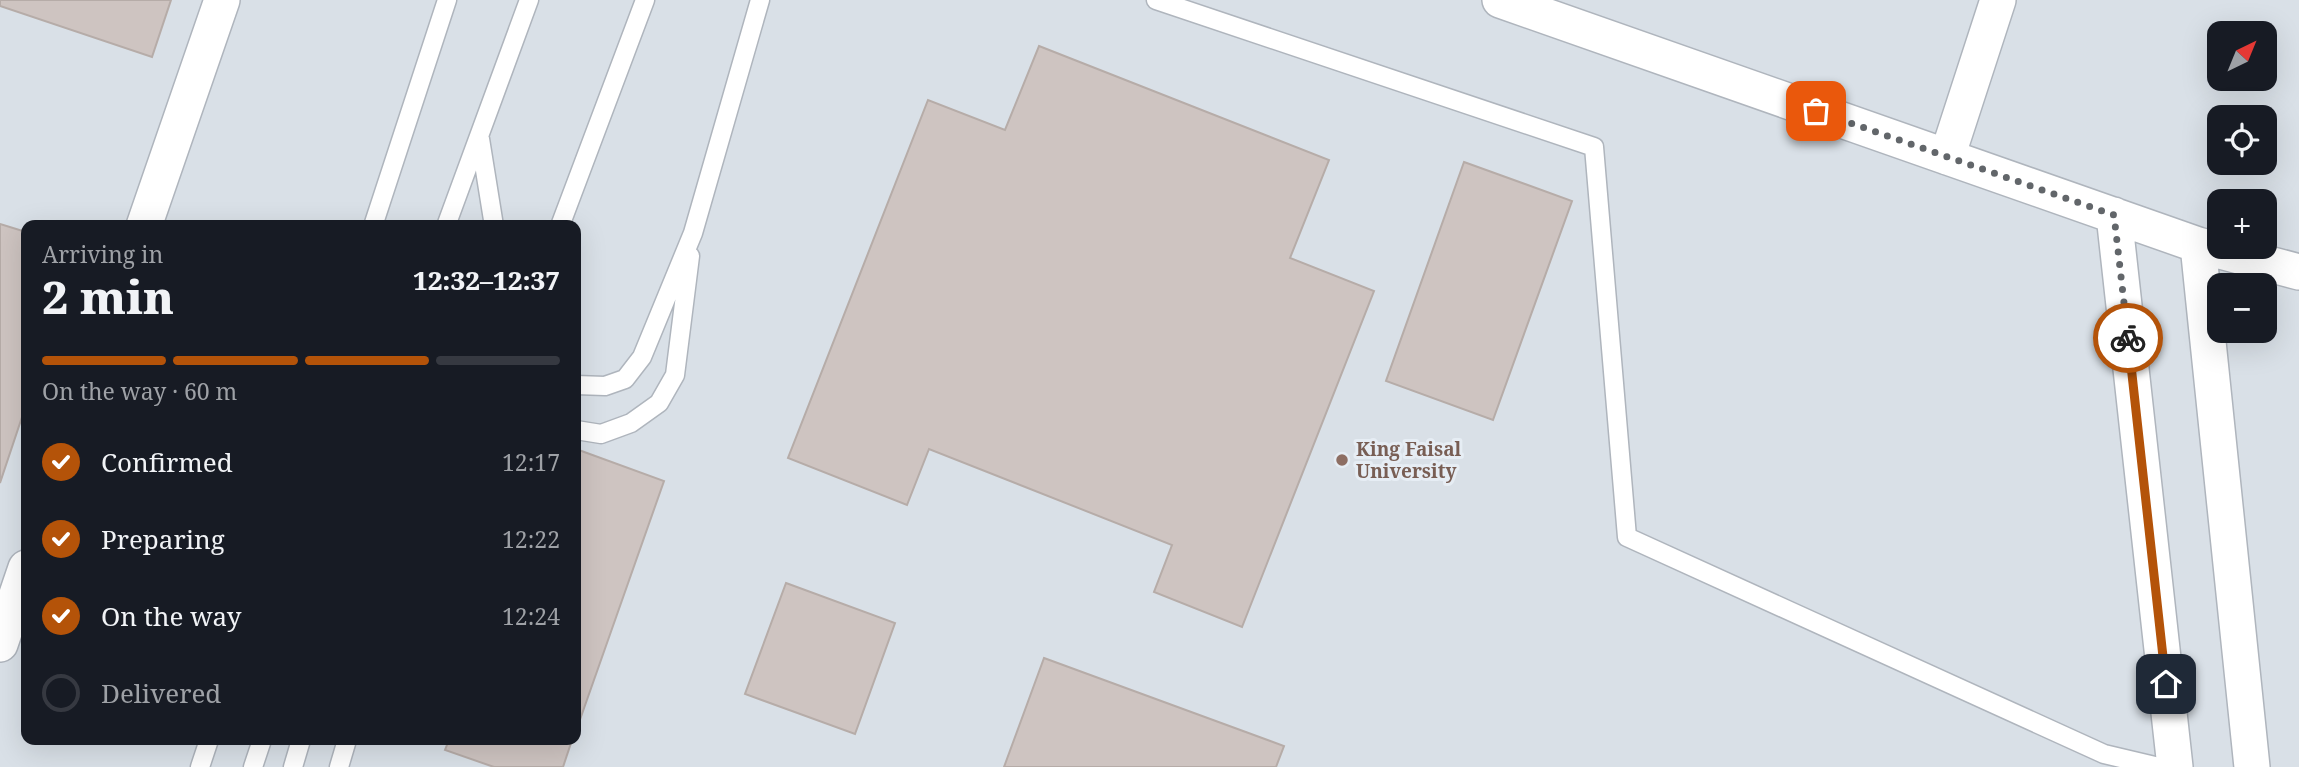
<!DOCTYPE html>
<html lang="en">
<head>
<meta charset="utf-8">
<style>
  :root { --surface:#171b24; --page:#242831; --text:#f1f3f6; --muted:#9ea1a6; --line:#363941; --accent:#b45309 }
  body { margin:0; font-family:"Noto Serif",serif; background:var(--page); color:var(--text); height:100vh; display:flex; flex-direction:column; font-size:26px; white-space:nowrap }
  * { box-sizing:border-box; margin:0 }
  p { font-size:23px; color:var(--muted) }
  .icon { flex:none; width:38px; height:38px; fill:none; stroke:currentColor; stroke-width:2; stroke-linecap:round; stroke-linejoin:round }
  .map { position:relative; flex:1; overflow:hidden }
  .sheet { position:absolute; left:21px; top:220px; width:560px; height:525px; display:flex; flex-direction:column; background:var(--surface); border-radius:14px; box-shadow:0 7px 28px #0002 }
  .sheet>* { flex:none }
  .needle { width:46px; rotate:43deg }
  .fabs { position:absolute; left:2207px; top:21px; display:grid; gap:14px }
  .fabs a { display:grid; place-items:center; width:70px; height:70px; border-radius:14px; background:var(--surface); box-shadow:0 7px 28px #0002; font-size:35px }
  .pin { position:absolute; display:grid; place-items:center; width:60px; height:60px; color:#fff; margin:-30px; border-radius:14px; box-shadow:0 4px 10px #0006 }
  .courier { position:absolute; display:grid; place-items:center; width:70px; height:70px; margin:-35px; border:5px solid #b45309; border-radius:50%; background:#fff; color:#222; box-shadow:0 2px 9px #0007 }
  .head em { font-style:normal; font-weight:800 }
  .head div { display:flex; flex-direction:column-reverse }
  .head { display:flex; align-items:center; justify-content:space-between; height:119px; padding:0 21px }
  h1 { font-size:46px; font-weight:800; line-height:52px }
  .bar { display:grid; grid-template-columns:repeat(4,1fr); gap:10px 7px; align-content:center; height:84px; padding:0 21px }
  .bar i { height:9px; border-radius:5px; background:var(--line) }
  .bar .current { background:var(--accent) }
  .bar p { grid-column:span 4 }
  ol { padding:0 21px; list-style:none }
  li { display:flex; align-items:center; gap:21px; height:77px }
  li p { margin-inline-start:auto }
  li .icon { padding:7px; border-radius:50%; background:var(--accent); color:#fff; stroke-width:4 }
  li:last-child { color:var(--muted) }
  li i { width:38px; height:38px; border:4px solid var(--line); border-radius:50% }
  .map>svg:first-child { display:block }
  .building { fill:#cec4c1; stroke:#b6aca8; stroke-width:2 }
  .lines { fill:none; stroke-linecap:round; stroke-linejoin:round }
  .service-casing { stroke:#afb5bd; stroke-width:21 }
  .minor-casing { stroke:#afb5bd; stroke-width:38 }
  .service { stroke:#fff; stroke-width:18 }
  .minor { stroke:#fff; stroke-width:35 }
  .done { stroke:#62666a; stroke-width:7; stroke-dasharray:0 12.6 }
  .route { stroke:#b45309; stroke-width:9 }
  .education-dot { fill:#8d6e63; stroke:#e6edf4; stroke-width:2.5 }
  .labels { text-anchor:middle; stroke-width:6; stroke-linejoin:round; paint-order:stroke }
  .education-label { font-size:19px; font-weight:bold; fill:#785e54; stroke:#e6edf4; text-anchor:start }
</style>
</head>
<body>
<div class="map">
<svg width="2299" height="767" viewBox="0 0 2299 767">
  <rect width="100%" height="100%" fill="#d9e0e7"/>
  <path class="building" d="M0,0H171L152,57L0,6Z
    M1039,46L1329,160L1290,258L1374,291L1242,627L1154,592L1172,545L929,449L907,505L788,458L928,100L1005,130Z
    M1464,162L1572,201L1493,420L1386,381Z
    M0,224L26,232V405L0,483Z
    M576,449L664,481L576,731Z
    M786,583L895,623L855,734L745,694Z
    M1044,658L1284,746L1276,767H1004Z
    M449,740H572L563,767H494L445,750Z"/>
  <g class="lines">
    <defs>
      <path id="service" d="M1156,0L1594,147L1627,537L2104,754L2159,767
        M480,139L494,226
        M373,226L447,0
        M446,226L529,0
        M560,226L645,0
        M576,385L605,386L625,379L642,357L693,233L760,0
        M576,430L601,434L631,423L659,403L675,375L690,256
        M200,767L209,740
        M253,767L262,740
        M293,767L301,740
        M339,767L347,740"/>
      <path id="minor" d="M1500,0L2198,245L2299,272
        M1947,157L1998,0
        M2114,215L2175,767
        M144,226L222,0
        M2198,245L2252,767
        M0,644L26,568"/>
    </defs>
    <use href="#service" class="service-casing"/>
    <use href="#minor" class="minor-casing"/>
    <use href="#service" class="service"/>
    <use href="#minor" class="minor"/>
  </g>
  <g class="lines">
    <path class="done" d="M1816,111L2114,215L2128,338"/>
    <path class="route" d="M2128,338L2166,684"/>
  </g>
  <circle class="education-dot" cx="1342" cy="460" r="7"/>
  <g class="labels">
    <g class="education-label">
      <text x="1356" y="456">King Faisal<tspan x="1356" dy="22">University</tspan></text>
    </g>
  </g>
</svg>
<div class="fabs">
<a><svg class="needle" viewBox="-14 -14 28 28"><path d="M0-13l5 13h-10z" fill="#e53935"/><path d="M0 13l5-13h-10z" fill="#9ea1a6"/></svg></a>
<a><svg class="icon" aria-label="locate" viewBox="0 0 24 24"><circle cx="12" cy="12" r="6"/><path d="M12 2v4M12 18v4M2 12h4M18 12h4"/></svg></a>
<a>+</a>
<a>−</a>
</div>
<div class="pin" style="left:1816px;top:111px;background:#ea580c"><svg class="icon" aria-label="bag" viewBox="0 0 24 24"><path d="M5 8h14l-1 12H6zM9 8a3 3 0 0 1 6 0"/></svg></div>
<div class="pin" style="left:2166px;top:684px;background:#1f2937"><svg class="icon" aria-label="home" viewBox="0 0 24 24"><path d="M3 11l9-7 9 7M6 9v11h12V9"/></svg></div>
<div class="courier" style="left:2128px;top:338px"><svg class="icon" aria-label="bike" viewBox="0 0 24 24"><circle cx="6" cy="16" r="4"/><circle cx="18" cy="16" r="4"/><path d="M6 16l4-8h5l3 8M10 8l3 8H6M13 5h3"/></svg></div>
<section class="sheet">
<div class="head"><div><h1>2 min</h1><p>Arriving in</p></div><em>12:32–12:37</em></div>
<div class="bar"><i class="current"></i><i class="current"></i><i class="current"></i><i></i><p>On the way · 60 m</p></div>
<ol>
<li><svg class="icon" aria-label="check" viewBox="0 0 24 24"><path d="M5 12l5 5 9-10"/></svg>Confirmed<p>12:17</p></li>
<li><svg class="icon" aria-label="check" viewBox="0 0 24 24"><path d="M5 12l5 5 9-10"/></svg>Preparing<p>12:22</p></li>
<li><svg class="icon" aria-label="check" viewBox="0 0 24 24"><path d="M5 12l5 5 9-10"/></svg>On the way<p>12:24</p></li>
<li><i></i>Delivered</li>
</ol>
</section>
</div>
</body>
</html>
